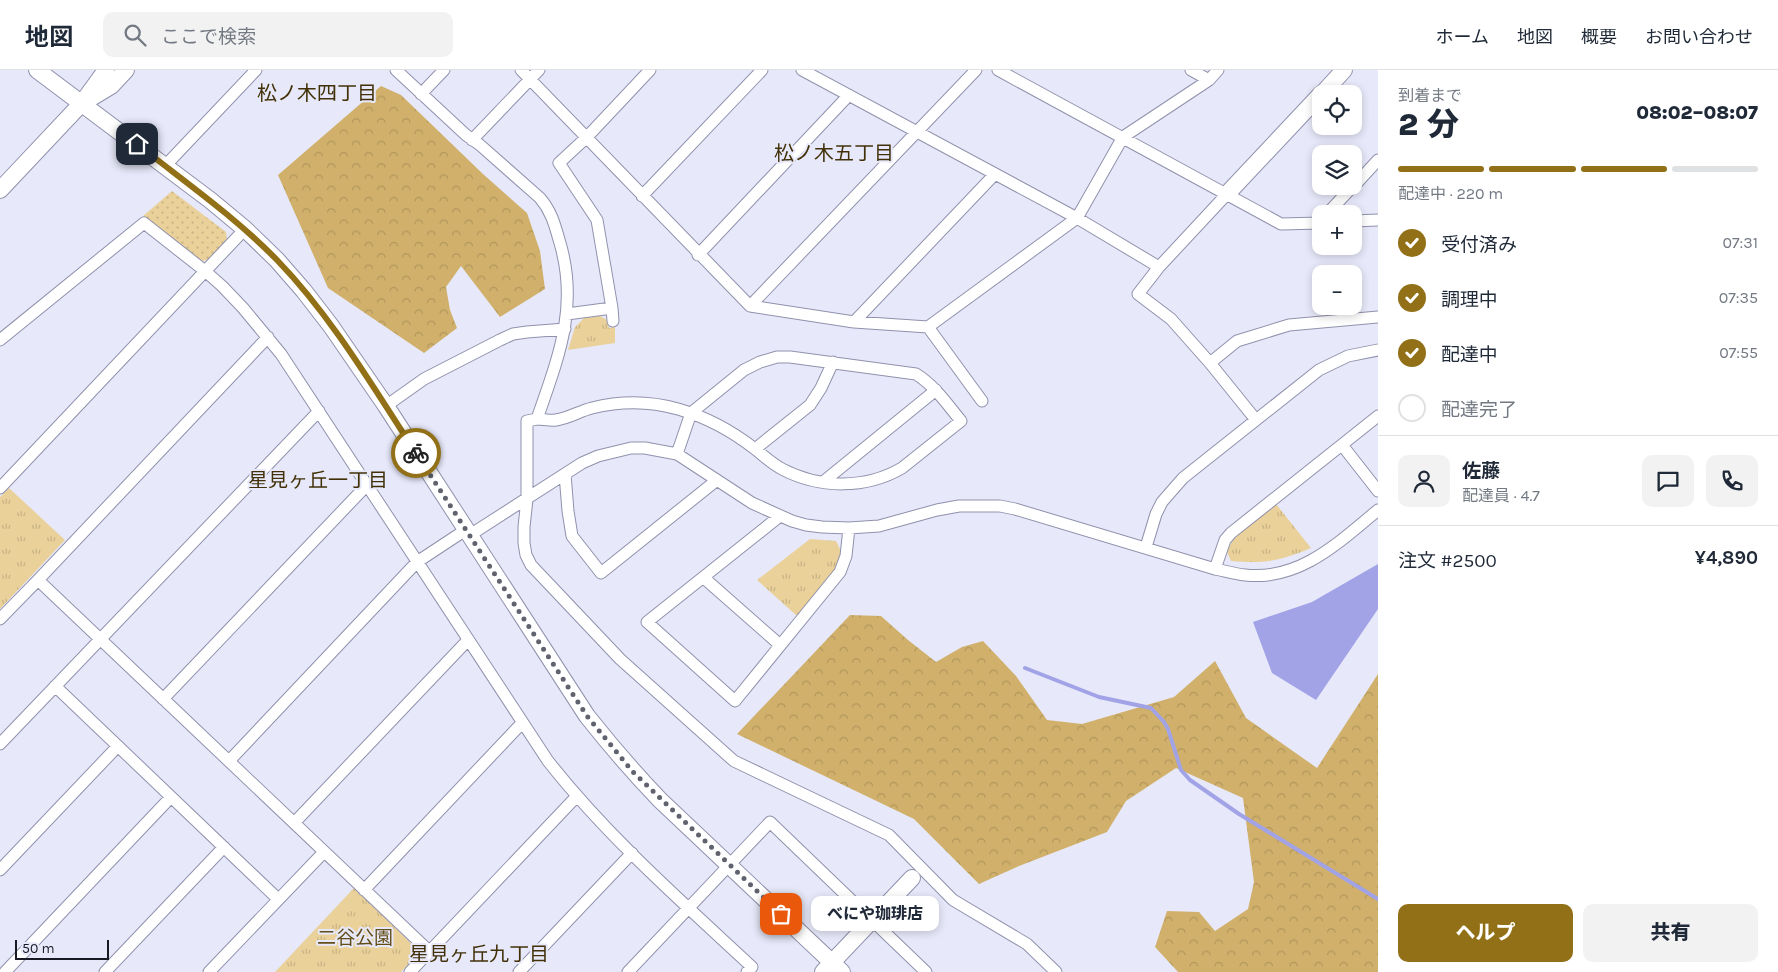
<!DOCTYPE html>
<html lang="ja">
<head>
<meta charset="utf-8">
<style>
  :root { --surface:#fff; --page:#f2f2f3; --text:#1f2937; --muted:#747a83; --line:#e0e1e3; --accent:#927017 }
  body { margin:0; font-family:Karla,"Noto Sans JP",sans-serif; background:var(--page); color:var(--text); height:100vh; display:flex; flex-direction:column; font-size:19px; white-space:nowrap }
  * { box-sizing:border-box; margin:0 }
  p { font-size:16px; color:var(--muted) }
  .icon { flex:none; width:28px; height:28px; fill:none; stroke:currentColor; stroke-width:2; stroke-linecap:round; stroke-linejoin:round }
  .map { position:relative; flex:1; overflow:hidden }
  .sheet { display:flex; flex-direction:column; background:var(--surface); width:400px }
  .sheet>* { flex:none }
  .tools { position:absolute; left:1312px; top:15px; display:grid; gap:10px }
  .tools a { display:grid; place-items:center; width:50px; height:50px; border-radius:10px; background:var(--surface); box-shadow:0 2px 8px #0003; font-size:25px }
  .scale { position:absolute; left:15px; bottom:12px; width:94px; box-sizing:border-box; padding-left:5px; border:2px solid #181923; border-top:0; font-size:14px; line-height:18px; white-space:nowrap; color:#181923; -webkit-text-stroke:4px #e7e9fa; paint-order:stroke }
  .pin { position:absolute; display:grid; place-items:center; width:42px; height:42px; color:#fff; margin:-21px; border-radius:10px; box-shadow:0 2px 8px #0006 }
  .courier { position:absolute; display:grid; place-items:center; width:50px; height:50px; margin:-25px; border:4px solid #927017; border-radius:50%; background:#fff; color:#222; box-shadow:0 1px 6px #0007 }
  .bubble { position:absolute; height:35px; border-radius:10px; background:var(--surface); box-shadow:0 2px 8px #0003; font-size:16px; font-weight:800; line-height:35px; text-align:center }
  .head em { font-style:normal; font-weight:800 }
  .head div { display:flex; flex-direction:column-reverse }
  .head { display:flex; align-items:center; justify-content:space-between; height:85px; padding:0 20px }
  h1 { font-size:32px; font-weight:800; line-height:38px }
  .bar { display:grid; grid-template-columns:repeat(4,1fr); gap:8px 5px; align-content:center; height:60px; padding:0 20px }
  .bar i { height:6px; border-radius:4px; background:var(--line) }
  .bar .selected { background:var(--accent) }
  .bar p { grid-column:span 4 }
  .line { display:flex; align-items:center; gap:12px; padding:0 20px; border-top:1px solid var(--line) }
  .line div { flex:1 }
  .round { display:grid; place-items:center; flex:none; width:52px; height:52px; border-radius:10px; background:var(--page) }
  ol { padding:0 20px; list-style:none }
  li { display:flex; align-items:center; gap:15px; height:55px }
  li p { margin-inline-start:auto }
  li .icon { padding:5px; border-radius:50%; background:var(--accent); color:#fff; stroke-width:4 }
  li:last-child { color:var(--muted) }
  li i { width:28px; height:28px; border:2px solid var(--line); border-radius:50% }
  .primary-button { display:flex; gap:10px; margin-top:auto; padding:10px 20px }
  .primary-button a { flex:1; height:58px; border-radius:10px; background:var(--accent); color:#fff; font-size:20px; font-weight:800; line-height:58px; text-align:center }
  .primary-button a+a { background:var(--page); color:var(--text) }
  header { display:flex; align-items:center; gap:30px; box-sizing:border-box; height:70px; padding:0 25px; background:var(--surface); border-bottom:1px solid var(--line) }
  header strong { font-size:24px }
  nav { display:flex; gap:28px; margin-inline-start:auto; font-size:18px }
  .search { width:350px; height:45px; background:var(--page); display:flex; align-items:center; gap:12px; box-sizing:border-box; padding:0 18px; border-radius:10px; color:var(--muted); font-size:19px }
  main { display:flex; flex:1; min-height:0 }
  .map>svg:first-child { display:block }
  .grass { fill:url(#grass-dots) }
  .forest { fill:url(#forest-crowns) }
  .park { fill:url(#park-tufts) }
  .water { fill:#a1a3e6 }
  .lines { fill:none; stroke-linecap:round; stroke-linejoin:round }
  .stream { stroke:#a1a3e6; stroke-width:4 }
  .street-casing { stroke:#9091ac; stroke-width:13 }
  .secondary-casing { stroke:#9091ac; stroke-width:18 }
  .street { stroke:#fff; stroke-width:11 }
  .secondary { stroke:#fff; stroke-width:16 }
  .done { stroke:#60626e; stroke-width:5; stroke-dasharray:0 9 }
  .route { stroke:#927017; stroke-width:6 }
  .labels { text-anchor:middle; stroke-width:4; stroke-linejoin:round; paint-order:stroke }
  .park-label { font-size:19px; fill:#644e18; stroke:#e7e9fa }
  .neighbourhood-label { font-size:20px; fill:#423108; stroke:#e7e9fa }
</style>
</head>
<body>
<header>
<strong>地図</strong>
<div class="search"><svg class="icon" aria-label="search" viewBox="0 0 24 24"><circle cx="10" cy="10" r="6"/><path d="M15 15l6 6"/></svg>ここで検索</div>
<nav><a>ホーム</a><a>地図</a><a>概要</a><a>お問い合わせ</a></nav>
</header>
<main>
<div class="map">
<svg width="1378" height="902" viewBox="0 0 1378 902">
  <defs>
    <pattern id="grass-dots" width="8" height="8" patternUnits="userSpaceOnUse" patternTransform="scale(1.25)"><rect width="8" height="8" fill="#ead19a"/><path d="M2 2h.1M6 6h.1" fill="none" stroke="#c8b384" stroke-width="1.8" stroke-linecap="round"/></pattern>
    <pattern id="forest-crowns" width="20" height="18" patternUnits="userSpaceOnUse" patternTransform="scale(1.25)"><rect width="20" height="18" fill="#d0b06b"/><path d="M2 6a3 3 0 1 1 6 0M12 15a3 3 0 1 1 6 0" fill="none" stroke="#b2975c"/></pattern>
    <pattern id="park-tufts" width="24" height="20" patternUnits="userSpaceOnUse" patternTransform="scale(1.25)"><rect width="24" height="20" fill="#ead19a"/><path d="M3 7l-1-3M5 7V3M7 7l1-3M15 17l-1-3M17 17v-4M19 17l1-3" fill="none" stroke="#c8b384"/></pattern>
  </defs>
  <rect width="100%" height="100%" fill="#e7e9fa"/>
  <path class="grass" d="M172,121L226,162L227,170L207,190L202,191L143,146Z"/>
  <path class="forest" d="M381,16L401,25L483,104L527,143L540,181L545,219L500,247L461,196L446,217L450,240L457,258L424,283L328,218L278,105Z
    M850,545L881,546L908,570L936,592L962,577L983,571L1016,606L1047,650L1082,654L1174,627L1215,591L1246,648L1317,698L1378,604V902H1178L1155,877L1167,841L1199,842L1215,861L1248,839L1254,812L1243,728L1176,698L1126,731L1107,762L1019,796L979,814L914,749L737,664Z"/>
  <path class="park" d="M600,246L607,250L609,258L615,257V273L568,280L575,257L584,248Z
    M9,418L65,470L0,539V427Z
    M1276,434L1311,478C1280,491 1265,494 1231,491L1227,482L1232,471L1238,465Z
    M810,469L836,471L841,481L836,500L797,546L757,510Z
    M354,818L418,880V884L401,902H275Z"/>
  <path class="water" d="M1378,494V539L1316,630L1272,603L1253,552L1312,532Z"/>
  <g class="lines">
    <path class="stream" d="M1025,598L1099,627L1151,638L1164,652L1168,659L1181,700L1190,710L1239,744L1378,829"/>
    <defs>
      <path id="street" d="M396,0L466,65L480,75L540,128C552,142 555,156 560,173C579,238 558,288 537,349L527,351V429L524,457V473L526,485L531,495L620,589L734,691L889,765L953,830L1027,874L1056,902
        M521,0L750,236L854,252L928,257L982,331
        M802,0L1077,148L1159,197L1227,124
        M998,0L1281,154L1321,153
        M1191,0L1209,10
        M421,24L444,0
        M472,70L539,0
        M165,96L256,0
        M1354,116L1378,90
        M642,126L762,0
        M1327,144L1353,116
        M1354,151L1378,150
        M698,185L849,25
        M1159,197L1138,224L1171,249L1210,293L1256,350
        M750,236L976,0
        M612,238L613,251
        M567,244L612,238L597,150L559,93L587,67L650,0
        M854,252L995,104
        M928,257L1077,148L1123,67L1209,10L1218,0
        M268,267L38,510L429,881
        M0,270L144,153L205,201L222,216L243,238L281,284L548,691C608,767 681,831 752,897L747,902
        M1210,293L1237,271L1289,255L1378,247
        M386,336L424,309L500,270L513,264L527,262L565,259
        M537,349C543,349 550,351 556,350C569,348 580,341 592,338C620,331 650,331 678,339C706,347 732,361 755,379C764,386 772,394 782,399C820,419 866,419 902,398L961,351C947,334 935,316 916,304L790,287H777L760,292L744,300L691,343L677,384
        M1342,375L1378,421
        M755,379L810,335L821,318L833,292
        M565,404L568,441L572,466L601,503L717,410
        M823,412L936,320
        M0,418L245,159
        M780,446L647,552L735,631L840,502L846,486L849,458
        M470,465L582,393L598,386L631,378H645L677,384L752,433L792,451L806,455L822,457L849,458L879,456L937,440L959,436H1000L1015,439L1215,499C1225,501 1235,504 1245,505C1300,511 1339,472 1378,440
        M1146,477L1156,444L1162,432L1183,408L1319,300L1348,286L1378,280
        M1215,499L1225,470L1231,463L1378,346
        M704,508L780,575
        M0,549L38,510
        M55,616L278,829
        M163,629L367,415
        M0,674L319,341
        M229,691L417,492L467,459
        M294,753L468,570
        M0,800L118,676
        M364,820L522,653
        M5,902L171,727
        M105,902L224,777
        M209,902L324,782
        M410,902L577,726
        M519,902L632,783
        M628,902L770,752L926,902"/>
      <path id="secondary" d="M37,0L210,130L245,159L277,190L304,221L331,256L386,336L587,646C610,675 634,703 660,730L842,902
        M1322,24L1344,0
        M86,31L111,16L126,0
        M0,120L82,33L106,0
        M1227,124L1321,24
        M823,902L912,808"/>
    </defs>
    <use href="#street" class="street-casing"/>
    <use href="#secondary" class="secondary-casing"/>
    <use href="#street" class="street"/>
    <use href="#secondary" class="secondary"/>
  </g>
  <g class="lines">
    <path class="done" d="M416,383L587,646L633,702L781,844"/>
    <path class="route" d="M137,74C185,112 234,146 277,190C332,247 373,317 416,383"/>
  </g>
  <g class="labels">
    <g class="park-label">
      <text x="355" y="874">二谷公園</text>
    </g>
    <g class="neighbourhood-label">
      <text x="317" y="30">松ノ木四丁目</text>
      <text x="834" y="90">松ノ木五丁目</text>
      <text x="318" y="417">星見ヶ丘一丁目</text>
      <text x="479" y="891">星見ヶ丘九丁目</text>
    </g>
  </g>
</svg>
<div class="tools">
<a><svg class="icon" aria-label="locate" viewBox="0 0 24 24"><circle cx="12" cy="12" r="6"/><path d="M12 2v4M12 18v4M2 12h4M18 12h4"/></svg></a>
<a><svg class="icon" aria-label="layers" viewBox="0 0 24 24"><path d="M12 4l9 5-9 5-9-5zM3 14l9 5 9-5"/></svg></a>
<a>+</a>
<a>−</a>
</div>
<div class="scale">50 m</div>
<div class="pin" style="left:781px;top:844px;background:#ea580c"><svg class="icon" aria-label="bag" viewBox="0 0 24 24"><path d="M5 8h14l-1 12H6zM9 8a3 3 0 0 1 6 0"/></svg></div>
<div class="pin" style="left:137px;top:74px;background:#1f2937"><svg class="icon" aria-label="home" viewBox="0 0 24 24"><path d="M3 11l9-7 9 7M6 9v11h12V9"/></svg></div>
<div class="courier" style="left:416px;top:383px"><svg class="icon" aria-label="bike" viewBox="0 0 24 24"><circle cx="6" cy="16" r="4"/><circle cx="18" cy="16" r="4"/><path d="M6 16l4-8h5l3 8M10 8l3 8H6M13 5h3"/></svg></div>
<div class="bubble" style="left:811px;top:826px;width:128px">べにや珈琲店</div>
</div>
<section class="sheet">
<div class="head"><div><h1>2 分</h1><p>到着まで</p></div><em>08:02–08:07</em></div>
<div class="bar"><i class="selected"></i><i class="selected"></i><i class="selected"></i><i></i><p>配達中 · 220 m</p></div>
<ol>
<li><svg class="icon" aria-label="check" viewBox="0 0 24 24"><path d="M5 12l5 5 9-10"/></svg>受付済み<p>07:31</p></li>
<li><svg class="icon" aria-label="check" viewBox="0 0 24 24"><path d="M5 12l5 5 9-10"/></svg>調理中<p>07:35</p></li>
<li><svg class="icon" aria-label="check" viewBox="0 0 24 24"><path d="M5 12l5 5 9-10"/></svg>配達中<p>07:55</p></li>
<li><i></i>配達完了</li>
</ol>
<div class="line" style="height:90px"><a class="round"><svg class="icon" aria-label="person" viewBox="0 0 24 24"><circle cx="12" cy="8" r="4"/><path d="M4 21q1-7 8-7t8 7"/></svg></a><div><b>佐藤</b><p>配達員 · 4.7</p></div><a class="round"><svg class="icon" aria-label="chat" viewBox="0 0 24 24"><path d="M4 5h16v11H9l-5 4z"/></svg></a><a class="round"><svg class="icon" aria-label="phone" viewBox="0 0 24 24"><path d="M5 4h4l2 5-3 2q2 4 5 5l2-3 5 2v4C11 20 4 13 5 4z"/></svg></a></div>
<div class="line" style="height:65px"><div>注文 #2500</div><b>¥4,890</b></div>
<div class="primary-button"><a>ヘルプ</a><a>共有</a></div>
</section>
</main>
</body>
</html>
